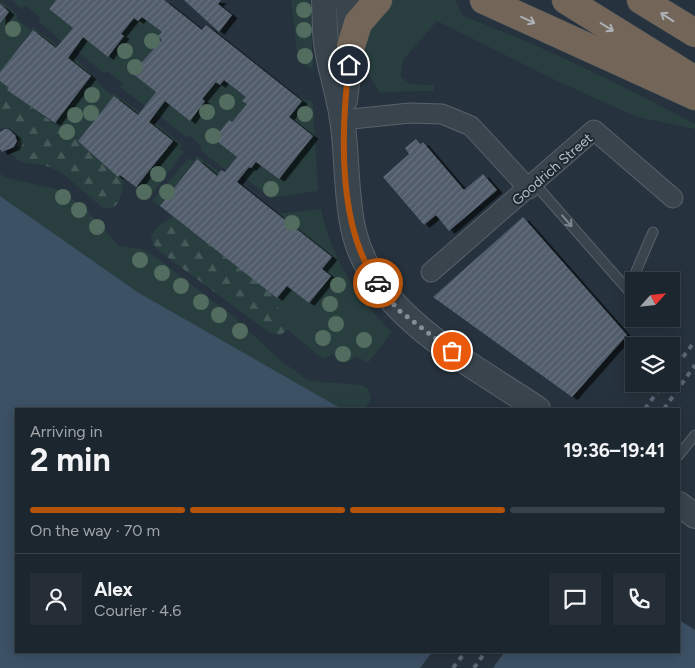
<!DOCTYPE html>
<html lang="en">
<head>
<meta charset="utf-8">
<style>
  :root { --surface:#1c262e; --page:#252e36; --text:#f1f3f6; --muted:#a0a5aa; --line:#3a434a; --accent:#b45309 }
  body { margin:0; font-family:Figtree,sans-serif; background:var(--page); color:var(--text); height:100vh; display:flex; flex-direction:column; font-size:19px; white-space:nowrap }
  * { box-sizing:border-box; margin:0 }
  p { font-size:16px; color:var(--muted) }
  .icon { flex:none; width:28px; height:28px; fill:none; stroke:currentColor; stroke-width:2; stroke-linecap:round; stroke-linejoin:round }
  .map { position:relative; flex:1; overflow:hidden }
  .details { position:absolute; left:15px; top:408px; width:665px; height:245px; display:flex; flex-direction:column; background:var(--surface); border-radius:0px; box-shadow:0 2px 12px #0003,0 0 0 1px var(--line) }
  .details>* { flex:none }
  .needle { width:32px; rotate:63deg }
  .buttons { position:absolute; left:625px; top:272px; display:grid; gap:10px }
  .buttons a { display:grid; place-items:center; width:55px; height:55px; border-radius:0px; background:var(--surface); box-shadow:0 2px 12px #0003,0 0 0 1px var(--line); font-size:25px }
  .pin { position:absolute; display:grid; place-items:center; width:42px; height:42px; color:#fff; margin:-21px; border:2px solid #fff; border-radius:50%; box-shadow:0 1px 5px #0007 }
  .courier { position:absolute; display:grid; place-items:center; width:50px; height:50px; margin:-25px; border:4px solid #b45309; border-radius:50%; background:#fff; color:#222; box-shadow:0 1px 6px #0007 }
  .head em { font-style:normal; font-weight:700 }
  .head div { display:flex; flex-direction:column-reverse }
  .head { display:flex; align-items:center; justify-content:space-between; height:85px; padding:0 15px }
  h1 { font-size:32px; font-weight:700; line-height:38px }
  .bar { display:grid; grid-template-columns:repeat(4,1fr); gap:8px 5px; align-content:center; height:60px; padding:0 15px }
  .bar i { height:6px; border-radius:4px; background:var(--line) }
  .bar .active { background:var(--accent) }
  .bar p { grid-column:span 4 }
  .line { display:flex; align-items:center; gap:12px; padding:0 15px; border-top:1px solid var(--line) }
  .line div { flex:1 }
  .round { display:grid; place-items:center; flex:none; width:52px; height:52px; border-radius:0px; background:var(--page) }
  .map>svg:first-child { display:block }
  .green { fill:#293f3f }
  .forest { fill:url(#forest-firs) }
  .water { fill:#3d5165 }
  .pier { fill:#26323d }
  .building { fill:url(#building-hatch); filter:url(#shadow) }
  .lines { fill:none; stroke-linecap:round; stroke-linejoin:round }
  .service-casing { stroke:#58626b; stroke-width:11 }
  .minor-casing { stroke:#58626b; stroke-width:21 }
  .tertiary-casing { stroke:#58626b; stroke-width:26 }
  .motorway-casing { stroke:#454f58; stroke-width:29 }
  .service { stroke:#3a444d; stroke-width:9 }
  .minor { stroke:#3a444d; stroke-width:19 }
  .tertiary { stroke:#3a444d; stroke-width:24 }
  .motorway { stroke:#736557; stroke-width:28 }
  .rail { stroke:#5c6874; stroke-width:4; stroke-dasharray:5 5; stroke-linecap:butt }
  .tree { fill:#526c5f }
  .oneway { stroke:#acb2b7 }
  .oneway2 { stroke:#7e8891 }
  .done { stroke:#848e97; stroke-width:5; stroke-dasharray:0 9 }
  .route { stroke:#b45309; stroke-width:6 }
  .labels { text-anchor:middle; stroke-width:4; stroke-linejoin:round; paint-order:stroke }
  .street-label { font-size:14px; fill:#b6bfc8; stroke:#1f2932 }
</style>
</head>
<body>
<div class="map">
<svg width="695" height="668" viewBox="0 0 695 668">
  <defs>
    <pattern id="forest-firs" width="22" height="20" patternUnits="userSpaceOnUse" patternTransform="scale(1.25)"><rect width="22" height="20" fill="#293f3f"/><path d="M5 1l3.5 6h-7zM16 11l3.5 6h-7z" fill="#465959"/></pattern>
    <pattern id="building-hatch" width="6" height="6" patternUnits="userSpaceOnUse" patternTransform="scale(1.25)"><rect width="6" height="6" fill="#515d6b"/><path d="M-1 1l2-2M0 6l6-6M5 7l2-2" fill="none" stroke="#68727f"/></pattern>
    <filter id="shadow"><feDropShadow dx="5.5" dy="3" stdDeviation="0" flood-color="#0009"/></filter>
  </defs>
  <rect width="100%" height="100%" fill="#26323d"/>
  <path class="green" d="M11,0H56L49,9L73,28L62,42L38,21L40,18L25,5L22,9Z
    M291,0H310L313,69L306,66L297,51Z
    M392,0H455L463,16C543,46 620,84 695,124V129L637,117L557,81L437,21L403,60L401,77L410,84L435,85L434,91L380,92C376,86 370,79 368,71C362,48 370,12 392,0Z
    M0,1L18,15L16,18L30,30L33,27L58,46L56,48L32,30L0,72V23L9,12L0,4Z
    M142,17L162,32L158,36L162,40L132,73L156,92L145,106L120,87L123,84L107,71L104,73L74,49L83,37L109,57L124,37L121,34L134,18L138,21Z
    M70,54L98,80L97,82L111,95L113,93L140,112L138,115L114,96L78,141L55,123L91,77L68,58Z
    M224,80L246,97L243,101L247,104L232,122L229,120L214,139L237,157L226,170L201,151L202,147L189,135L187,138L156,113L165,101L190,120L205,101L202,99L216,82Z
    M296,96L313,102L318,191L270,198L242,175L256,162L279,179L313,136L289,117L302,101Z
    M151,119L182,145L179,148L184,152L149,198L136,187L173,142L149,122Z
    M197,156L220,172L217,176L196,159L160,206L152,201L189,158L193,161Z
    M0,174L7,178L57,189L84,207L119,246L142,249L156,257L234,317L280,360L309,381L362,385L368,389L371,399L365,409H342L139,293L0,196Z
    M321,209C331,257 356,298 392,332L368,363L356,356L347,363L333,354L323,359L288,330V321L278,307L277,298L287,286L309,303L330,276L322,269L332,257L277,214Z"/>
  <path class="forest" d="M0,81L9,88L8,90L78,141L118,176L120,175L124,178C122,190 122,211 104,208C85,196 69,173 46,166C34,163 18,166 11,152L17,147C20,137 15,132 8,127L0,129Z
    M173,216L277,298L278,307L288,321V330L280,335L270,333L159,251L153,244L151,236L157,228Z"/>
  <path class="water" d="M0,196L139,293L342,409H16V651H679V620L695,630V668H0Z"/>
  <path class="pier" d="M433,651H505L493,668H420Z"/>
  <path class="building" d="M56,0H164L202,30L206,25L302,101L289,117L313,136L279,179L256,162L251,168L249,167L237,182L332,257L322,269L331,276L309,303L287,286L277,298L160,206L197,159L217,176L221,170L225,172L237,157L214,139L229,120L232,122L247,104L242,101L246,97L224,80L220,85L216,82L202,99L205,101L190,121L165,101L149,122L173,141L136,187L120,175L118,177L78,141L114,96L138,115L156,92L132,73L162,40L158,36L162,32L142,17L138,21L134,18L121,34L124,36L108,57L83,37L68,58L91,76L55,123L7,90L9,88L0,81V72L33,30L56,48L73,28L49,9Z
    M184,0H221L218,4L232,15L219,32Z
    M0,4L9,12L0,23Z
    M5,129H8L15,135L17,141L14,147L2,152L0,149V132Z
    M416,139L420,144L423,142L464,190L483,174L497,190L449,231L436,215L424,225L383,177L409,154L405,148Z
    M523,217L627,335L572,397L433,297Z"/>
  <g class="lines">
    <defs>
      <path id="service" d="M535,184L628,290L653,232
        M679,455L695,435"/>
      <path id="minor" d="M342,120L410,113L442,114L471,126L529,189
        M431,272L594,130L673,198"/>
      <path id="tertiary" d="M324,0C325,16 324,33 327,49C331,73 339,96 342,119C348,157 345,195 354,232C374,316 472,364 538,409
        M345,100L351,46L348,0
        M679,504L695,516"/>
      <path id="motorway" d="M484,0L695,96
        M566,0L695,80
        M641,0L695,33
        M351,46L358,23L378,0"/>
    </defs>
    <use href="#service" class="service-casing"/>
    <use href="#minor" class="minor-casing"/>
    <use href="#tertiary" class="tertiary-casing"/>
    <use href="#motorway" class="motorway-casing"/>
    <use href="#service" class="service"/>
    <use href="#minor" class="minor"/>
    <use href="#tertiary" class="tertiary"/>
    <use href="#motorway" class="motorway"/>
    <path class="rail" d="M671,373L695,341
      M645,409L663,384
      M664,409L695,365
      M453,668L466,651
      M474,668L486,651"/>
  </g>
  <g class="tree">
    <circle cx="304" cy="10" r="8"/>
    <circle cx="13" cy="29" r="8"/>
    <circle cx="304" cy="30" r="8"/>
    <circle cx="152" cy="41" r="8"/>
    <circle cx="125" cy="51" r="8"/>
    <circle cx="305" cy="56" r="8"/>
    <circle cx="135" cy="67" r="8"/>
    <circle cx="92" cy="95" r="8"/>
    <circle cx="227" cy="102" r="8"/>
    <circle cx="207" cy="112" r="8"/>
    <circle cx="91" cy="113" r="8"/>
    <circle cx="305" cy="114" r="8"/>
    <circle cx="75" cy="115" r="8"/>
    <circle cx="67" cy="132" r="8"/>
    <circle cx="213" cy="136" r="8"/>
    <circle cx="158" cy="174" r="8"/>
    <circle cx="271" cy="189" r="8"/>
    <circle cx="144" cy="192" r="8"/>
    <circle cx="167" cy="192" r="8"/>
    <circle cx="63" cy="197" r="8"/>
    <circle cx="79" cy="210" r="8"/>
    <circle cx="292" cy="223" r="8"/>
    <circle cx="97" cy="227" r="8"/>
    <circle cx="140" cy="260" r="8"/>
    <circle cx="162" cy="273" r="8"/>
    <circle cx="338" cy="285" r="8"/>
    <circle cx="181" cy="286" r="8"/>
    <circle cx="201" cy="302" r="8"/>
    <circle cx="330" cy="304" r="8"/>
    <circle cx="219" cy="315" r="8"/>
    <circle cx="336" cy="324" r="8"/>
    <circle cx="240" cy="331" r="8"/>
    <circle cx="323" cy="338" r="8"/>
    <circle cx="364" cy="340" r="8"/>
    <circle cx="343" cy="354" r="8"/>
  </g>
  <defs><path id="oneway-shaft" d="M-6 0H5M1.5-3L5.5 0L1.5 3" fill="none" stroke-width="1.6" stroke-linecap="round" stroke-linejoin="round" transform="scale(1.25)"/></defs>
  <g class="oneway">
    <use href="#oneway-shaft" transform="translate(667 17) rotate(-147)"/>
    <use href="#oneway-shaft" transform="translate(528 20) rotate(25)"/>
    <use href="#oneway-shaft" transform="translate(607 27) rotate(32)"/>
  </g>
  <use class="oneway2" href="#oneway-shaft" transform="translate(567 221) rotate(49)"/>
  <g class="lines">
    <path class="done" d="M378,283L397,309L452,351"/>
    <path class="route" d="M349,65C341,129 337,229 378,283"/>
  </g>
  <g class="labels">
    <g class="street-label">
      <text transform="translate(552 169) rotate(-41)" y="5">Goodrich Street</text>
    </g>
  </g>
</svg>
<div class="buttons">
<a><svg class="needle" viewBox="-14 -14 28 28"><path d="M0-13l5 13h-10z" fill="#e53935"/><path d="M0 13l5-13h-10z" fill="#a0a5aa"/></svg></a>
<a><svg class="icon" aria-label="layers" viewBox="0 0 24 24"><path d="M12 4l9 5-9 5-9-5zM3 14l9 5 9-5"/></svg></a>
</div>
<div class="pin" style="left:452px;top:351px;background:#ea580c"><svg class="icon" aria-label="bag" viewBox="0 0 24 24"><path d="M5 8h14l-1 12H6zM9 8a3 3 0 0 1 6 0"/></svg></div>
<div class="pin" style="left:349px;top:65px;background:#1f2937"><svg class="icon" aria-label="home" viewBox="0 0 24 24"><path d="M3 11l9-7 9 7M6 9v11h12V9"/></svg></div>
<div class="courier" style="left:378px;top:283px"><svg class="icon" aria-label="car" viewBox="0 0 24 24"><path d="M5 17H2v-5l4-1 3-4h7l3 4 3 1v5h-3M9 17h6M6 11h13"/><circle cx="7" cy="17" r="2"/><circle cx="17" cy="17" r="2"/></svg></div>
<section class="details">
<div class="head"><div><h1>2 min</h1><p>Arriving in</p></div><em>19:36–19:41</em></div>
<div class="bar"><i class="active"></i><i class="active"></i><i class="active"></i><i></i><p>On the way · 70 m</p></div>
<div class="line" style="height:90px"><a class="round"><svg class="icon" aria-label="person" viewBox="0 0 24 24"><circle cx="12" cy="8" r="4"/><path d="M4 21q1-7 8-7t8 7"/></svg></a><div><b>Alex</b><p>Courier · 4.6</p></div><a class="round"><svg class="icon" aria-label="chat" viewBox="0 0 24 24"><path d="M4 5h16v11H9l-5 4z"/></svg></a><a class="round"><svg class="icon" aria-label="phone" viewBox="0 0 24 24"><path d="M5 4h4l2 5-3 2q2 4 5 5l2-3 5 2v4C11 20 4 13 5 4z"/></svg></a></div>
</section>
</div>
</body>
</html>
